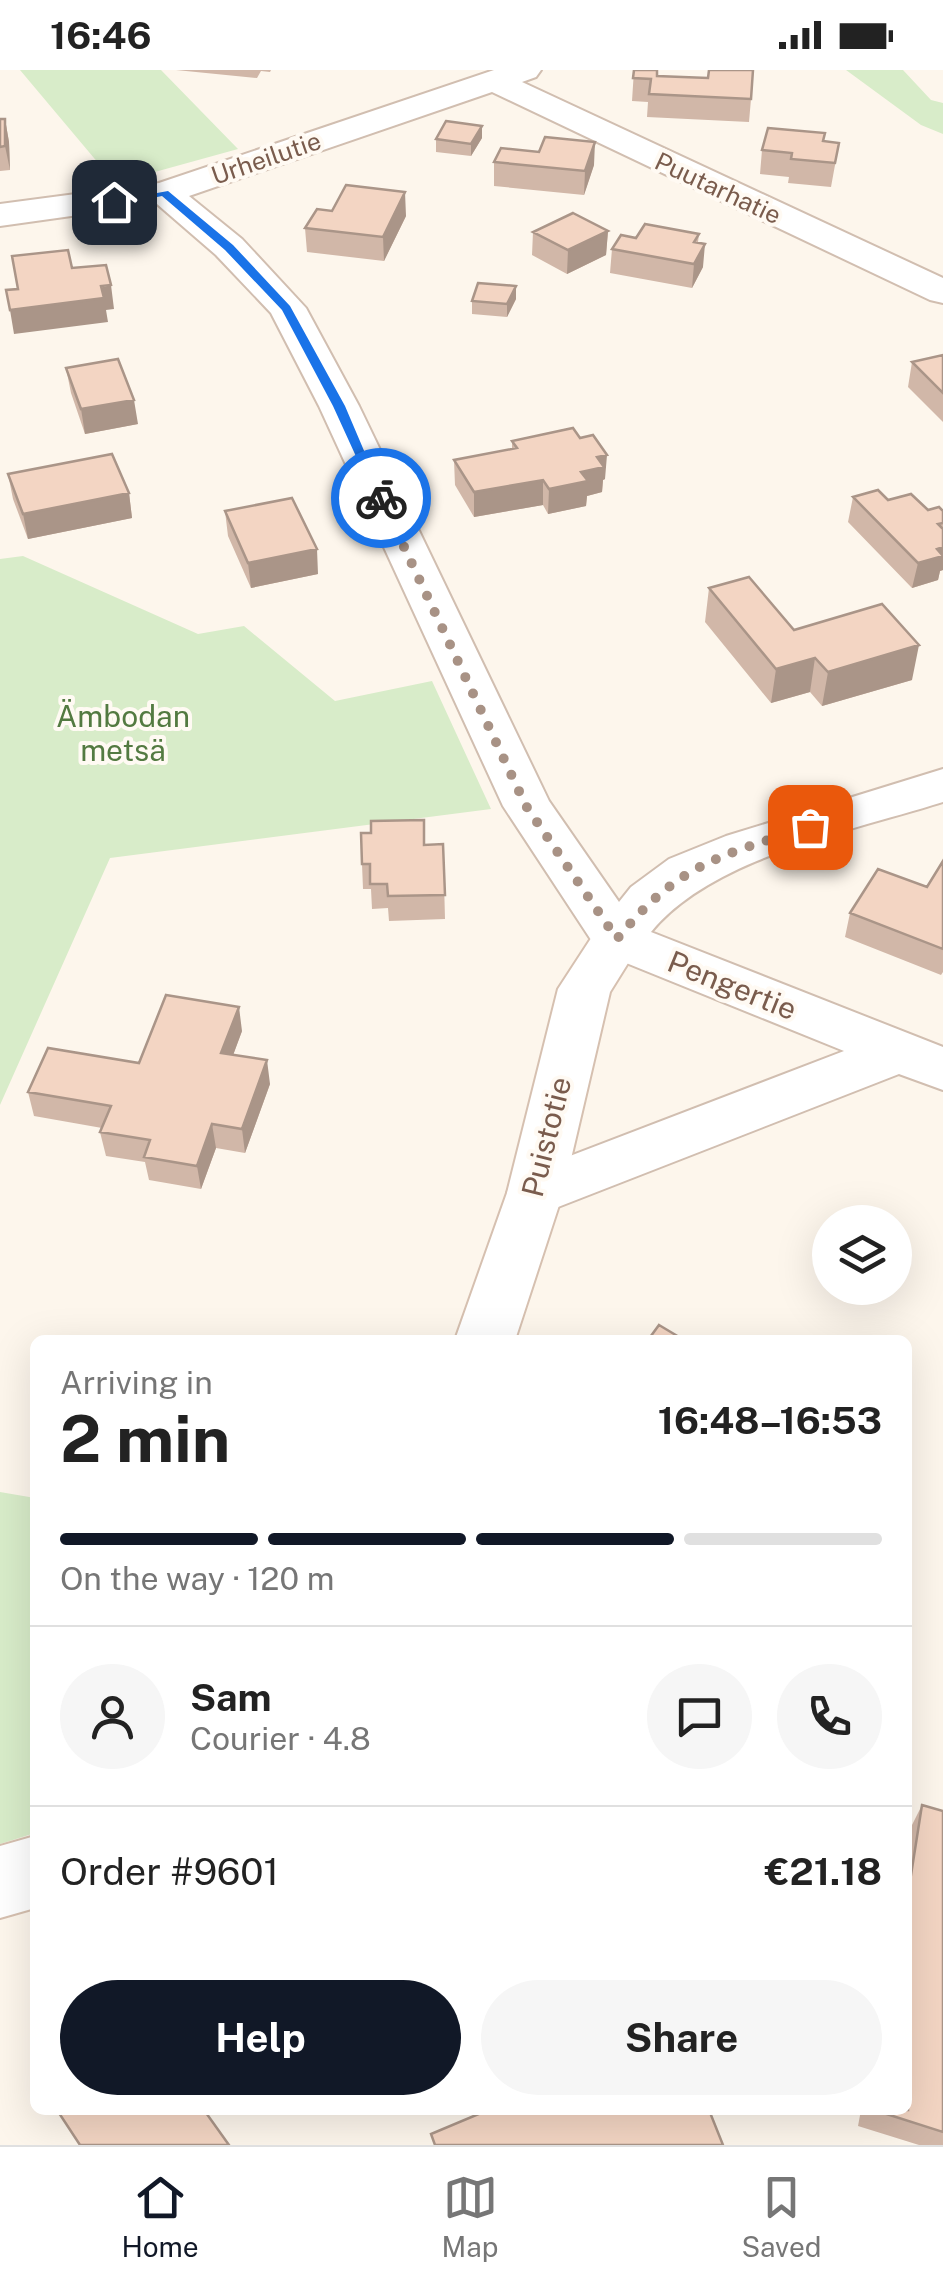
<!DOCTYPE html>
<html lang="en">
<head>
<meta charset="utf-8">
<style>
  :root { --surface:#fff; --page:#f6f6f6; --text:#222; --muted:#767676; --line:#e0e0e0; --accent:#111827 }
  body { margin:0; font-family:"Public Sans",sans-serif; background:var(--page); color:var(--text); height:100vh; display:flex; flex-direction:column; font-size:38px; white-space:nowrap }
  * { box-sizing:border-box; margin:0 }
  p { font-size:32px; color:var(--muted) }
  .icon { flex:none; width:55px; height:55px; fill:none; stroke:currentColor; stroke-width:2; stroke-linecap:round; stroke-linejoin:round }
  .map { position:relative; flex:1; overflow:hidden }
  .side { position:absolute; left:30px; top:1265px; width:882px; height:780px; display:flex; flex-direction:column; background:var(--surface); border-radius:15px; box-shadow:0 10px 40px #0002 }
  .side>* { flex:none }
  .controls { position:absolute; left:812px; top:1135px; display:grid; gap:20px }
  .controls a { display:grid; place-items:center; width:100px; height:100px; border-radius:50%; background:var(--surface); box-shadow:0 10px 40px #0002; font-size:50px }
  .pin { position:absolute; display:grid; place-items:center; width:85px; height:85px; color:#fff; margin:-42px; border-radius:20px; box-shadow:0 5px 15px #0006 }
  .courier { position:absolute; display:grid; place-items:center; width:100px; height:100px; margin:-50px; border:8px solid #1a73e8; border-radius:50%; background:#fff; color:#222; box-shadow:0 2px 12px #0007 }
  .headline em { font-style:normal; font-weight:700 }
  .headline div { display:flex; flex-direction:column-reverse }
  .headline { display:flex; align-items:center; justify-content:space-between; height:170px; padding:0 30px }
  h1 { font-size:65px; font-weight:700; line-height:75px }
  .bar { display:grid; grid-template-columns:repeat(4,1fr); gap:15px 10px; align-content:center; height:120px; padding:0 30px }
  .bar i { height:12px; border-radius:8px; background:var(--line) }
  .bar .current { background:var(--accent) }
  .bar p { grid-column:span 4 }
  .line { display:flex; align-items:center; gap:25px; padding:0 30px; border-top:2px solid var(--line) }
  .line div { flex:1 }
  .round { display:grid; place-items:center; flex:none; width:105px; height:105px; border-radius:52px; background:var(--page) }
  .primary-button { display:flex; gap:20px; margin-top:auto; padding:20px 30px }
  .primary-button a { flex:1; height:115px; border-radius:60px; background:var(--accent); color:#fff; font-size:40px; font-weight:700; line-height:115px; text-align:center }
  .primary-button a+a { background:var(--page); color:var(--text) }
  .status { display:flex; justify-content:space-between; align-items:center; height:70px; padding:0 50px; background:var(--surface); direction:ltr }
  .status svg { height:28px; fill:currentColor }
  .menu { display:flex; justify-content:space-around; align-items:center; height:140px; border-top:2px solid var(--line); background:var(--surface); font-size:28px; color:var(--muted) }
  .menu a { display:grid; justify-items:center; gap:5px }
  .menu .current { color:var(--accent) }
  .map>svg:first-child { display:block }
  .green { fill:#d8ecc9 }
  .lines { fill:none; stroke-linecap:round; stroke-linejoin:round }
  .street-casing { stroke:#d1beb0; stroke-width:4 }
  .secondary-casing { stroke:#d6c0b0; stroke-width:4 }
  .street { fill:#fff; fill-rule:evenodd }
  .secondary { fill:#fff; fill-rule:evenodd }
  .wall { fill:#d1b7a8 }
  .shaded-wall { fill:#aa9588 }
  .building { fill:#f3d5c3; stroke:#aa9588; stroke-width:2.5 }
  .route { fill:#1a73e8 }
  .done { stroke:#a89285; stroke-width:10; stroke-dasharray:0 18 }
  .labels { text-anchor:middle; stroke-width:8; stroke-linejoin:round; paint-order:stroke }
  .far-street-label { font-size:25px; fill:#7a5c4d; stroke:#fffaf3 }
  .park-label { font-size:30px; fill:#537a41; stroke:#fffaf3 }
  .street-label { font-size:30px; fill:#7a5c4d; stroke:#fffaf3 }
</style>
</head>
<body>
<div class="status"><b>16:46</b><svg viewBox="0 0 49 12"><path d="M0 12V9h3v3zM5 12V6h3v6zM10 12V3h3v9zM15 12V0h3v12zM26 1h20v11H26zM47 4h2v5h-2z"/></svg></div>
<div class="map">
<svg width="943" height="2075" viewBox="0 0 943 2075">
  <rect width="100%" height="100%" fill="#fdf6ec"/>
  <path class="green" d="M20,0H161L238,79L115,113Z
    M846,0H903L931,30L943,33V64L921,55Z
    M23,486L198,564L244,556L335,631L432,611L491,739L110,788L0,1035V489Z
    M0,1422L35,1428V1763L0,1774Z"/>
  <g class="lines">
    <defs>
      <path id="street" d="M494,0H541L536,7L522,12L943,208V233L930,230L492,22L189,126L242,169L306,238L359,336L549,731L619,832L631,817L669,789L726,766L943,699V732C852,761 712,787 651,862L943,977V1020L899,1004L535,1146L515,1139L507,1123L515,1107L844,981L599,882L503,736L319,336L271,243L216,185L157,134L0,156V134L159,113Z"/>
      <path id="secondary" d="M617,850L635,856L643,869L610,922L563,1123L515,1270H455L507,1123L558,919L599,856Z
        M35,1766V1838L0,1848V1776Z"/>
    </defs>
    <use href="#street" class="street-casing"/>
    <use href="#secondary" class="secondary-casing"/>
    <use href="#street" class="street"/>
    <use href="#secondary" class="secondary"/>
  </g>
  <path class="wall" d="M176,0H271L270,2L261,1L257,8Z
    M634,0L657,6L708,8L751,29L749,52L647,47L648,32L632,31Z
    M0,49H5L9,72L10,100L0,101Z
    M482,68L471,86L436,82V69Z
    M824,71L839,73L831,117L788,113L789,107L760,104L762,80Z
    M494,92L594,95L584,125L494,116Z
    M406,146L384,191L307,182L305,158Z
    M608,161L606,185L567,204L532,185L533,162Z
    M699,164L698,172L703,197L692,218L610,203L612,179L636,168Z
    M516,216V229L507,247L472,244V231Z
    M943,285V352L908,317L912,292Z
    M66,298L138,354L85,364L71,323Z
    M512,371L605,409L603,410L602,422L587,426L586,436L548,444L543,435L474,447L455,415L454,390L512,379Z
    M8,404L129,423L132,448L28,469L13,429Z
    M853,427L888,430L928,440L943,441V500L940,501L938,510L912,518L848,452Z
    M225,441L318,504L251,518L228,466Z
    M709,518L794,560L912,610L822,636L810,622L771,633L705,552Z
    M443,774L445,849L389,851L388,838L372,839L371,819H363L362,794L424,775Z
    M943,791V902L941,905L845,867L850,843L927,817Z
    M242,961L233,985L270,1014L245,1083L216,1078L201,1119L149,1110L145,1092L106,1086L100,1062L102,1058L34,1046L28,1022L139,993Z
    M922,1735L943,1741V2075H919L858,2056L861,2040H908V1775L910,1759Z"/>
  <path class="shaded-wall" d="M5,49L9,72L10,100L5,76Z
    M482,56V68L471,86V74Z
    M595,72L594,95L584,125L585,101Z
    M405,122L406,146L384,191L383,167Z
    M608,161L606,185L567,204L568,180Z
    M705,174L703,197L692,218L694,194Z
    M111,215L114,239L106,240L108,252L14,264L10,240Z
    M516,216V229L507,247V234Z
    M134,330L138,354L85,364L81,339Z
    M607,385L605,409L603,410L602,422L587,426L586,436L548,444L549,419L581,402L597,387Z
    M543,410V435L474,447V422Z
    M129,423L132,448L28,469L23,444Z
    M943,477V500L940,501L938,510L912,518L918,493L937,479Z
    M317,479L318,504L251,518L248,493Z
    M919,575L912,610L822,636L828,602Z
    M815,588L810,622L771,633L776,599Z
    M239,937L242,961L225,1007L221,983Z
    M267,990L270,1014L245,1083L242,1059Z
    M212,1054L216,1078L201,1119L197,1096Z"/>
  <path class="building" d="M634,0H657V6L708,8L709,0H753L751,29L649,24L651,9L633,8Z
    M0,49H5V76L0,77Z
    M446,51L482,56L471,74L436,69Z
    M768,58L825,63L823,71L839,73L835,93L791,89L792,83L762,80Z
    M545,67L595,72L585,101L494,92L501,78L539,82Z
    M346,115L405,122L383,167L305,158L317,139L332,141Z
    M573,143L608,161L568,180L533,162Z
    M645,154L699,164L694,172L705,174L694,194L612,179L621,165L636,168Z
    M68,180L72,198L106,195L111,215L101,216L104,228L10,240L6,220L18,219L12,186Z
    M478,213L516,216L507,234L472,231Z
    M943,285V323L912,292Z
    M118,289L134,330L81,339L66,298Z
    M573,358L580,368L593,365L607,385L597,387L604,397L581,402L588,411L549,419L543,410L474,422L454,390L517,378L512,371Z
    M112,384L129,423L23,444L8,404Z
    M878,420L888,430L911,424L928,440L939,437L943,441V453L938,454L943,459V477L937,479L943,486L918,493L853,427Z
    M292,428L317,479L248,493L225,441Z
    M749,507L794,560L882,534L919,575L828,602L815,588L776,599L709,518Z
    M424,750V775L443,774L445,825L388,826L387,814H370V794H362L361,763H371V751Z
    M943,791V879L850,843L878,799L927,817Z
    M166,925L239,937L221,983L267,990L242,1059L212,1054L197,1096L144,1087L150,1070L100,1062L111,1036L28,1022L48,978L139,993Z
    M659,1255L684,1270H648Z
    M922,1735L943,1741V2062L874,2040H908V1824Z
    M57,2040H204L229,2075H80Z
    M488,2040H709L723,2075H435L431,2064Z"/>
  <path class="route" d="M168,121L233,175L290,236L345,336L385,430L375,428L333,336L282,240L225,180L162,126L114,136L108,132Z"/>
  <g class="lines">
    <path class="done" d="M381,428L526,736L617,869C678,794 721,785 810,757"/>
  </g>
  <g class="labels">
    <g class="far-street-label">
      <text transform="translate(266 88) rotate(-19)" y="9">Urheilutie</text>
      <text transform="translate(718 118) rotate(25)" y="9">Puutarhatie</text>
    </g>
    <g class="park-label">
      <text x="123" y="657">Ämbodan<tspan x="123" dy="34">metsä</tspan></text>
    </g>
    <g class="street-label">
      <text transform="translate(732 916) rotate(22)" y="10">Pengertie</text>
      <text transform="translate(547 1067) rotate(-76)" y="10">Puistotie</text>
    </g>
  </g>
</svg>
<div class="controls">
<a><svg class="icon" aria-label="layers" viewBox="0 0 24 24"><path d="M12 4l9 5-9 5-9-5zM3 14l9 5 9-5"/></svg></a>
</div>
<div class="pin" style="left:810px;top:757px;background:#ea580c"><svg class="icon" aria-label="bag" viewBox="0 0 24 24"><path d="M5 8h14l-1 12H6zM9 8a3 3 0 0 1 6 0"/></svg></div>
<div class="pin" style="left:114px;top:132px;background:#1f2937"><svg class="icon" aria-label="home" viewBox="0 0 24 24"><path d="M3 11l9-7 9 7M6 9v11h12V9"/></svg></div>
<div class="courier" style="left:381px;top:428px"><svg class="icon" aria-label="bike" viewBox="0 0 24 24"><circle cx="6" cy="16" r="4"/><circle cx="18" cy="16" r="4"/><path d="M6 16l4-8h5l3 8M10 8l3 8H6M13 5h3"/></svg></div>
<section class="side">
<div class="headline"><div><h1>2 min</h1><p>Arriving in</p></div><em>16:48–16:53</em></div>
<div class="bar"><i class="current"></i><i class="current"></i><i class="current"></i><i></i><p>On the way · 120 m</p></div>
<div class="line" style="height:180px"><a class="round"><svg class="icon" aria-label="person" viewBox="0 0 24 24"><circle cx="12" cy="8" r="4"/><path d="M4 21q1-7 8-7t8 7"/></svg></a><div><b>Sam</b><p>Courier · 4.8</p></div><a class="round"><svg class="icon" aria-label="chat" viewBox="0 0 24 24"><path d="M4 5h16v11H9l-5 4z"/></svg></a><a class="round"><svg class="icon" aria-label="phone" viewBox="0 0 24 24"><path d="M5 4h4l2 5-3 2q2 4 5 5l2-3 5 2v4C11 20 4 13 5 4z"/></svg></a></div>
<div class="line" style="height:130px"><div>Order #9601</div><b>€21.18</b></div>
<div class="primary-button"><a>Help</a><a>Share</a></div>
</section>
</div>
<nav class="menu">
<a class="current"><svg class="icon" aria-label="home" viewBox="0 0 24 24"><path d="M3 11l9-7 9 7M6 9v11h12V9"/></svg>Home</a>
<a><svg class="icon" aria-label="map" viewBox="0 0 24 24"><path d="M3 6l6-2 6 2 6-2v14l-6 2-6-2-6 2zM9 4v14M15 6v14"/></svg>Map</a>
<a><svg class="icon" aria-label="saved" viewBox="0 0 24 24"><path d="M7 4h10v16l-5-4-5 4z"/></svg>Saved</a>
</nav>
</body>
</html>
